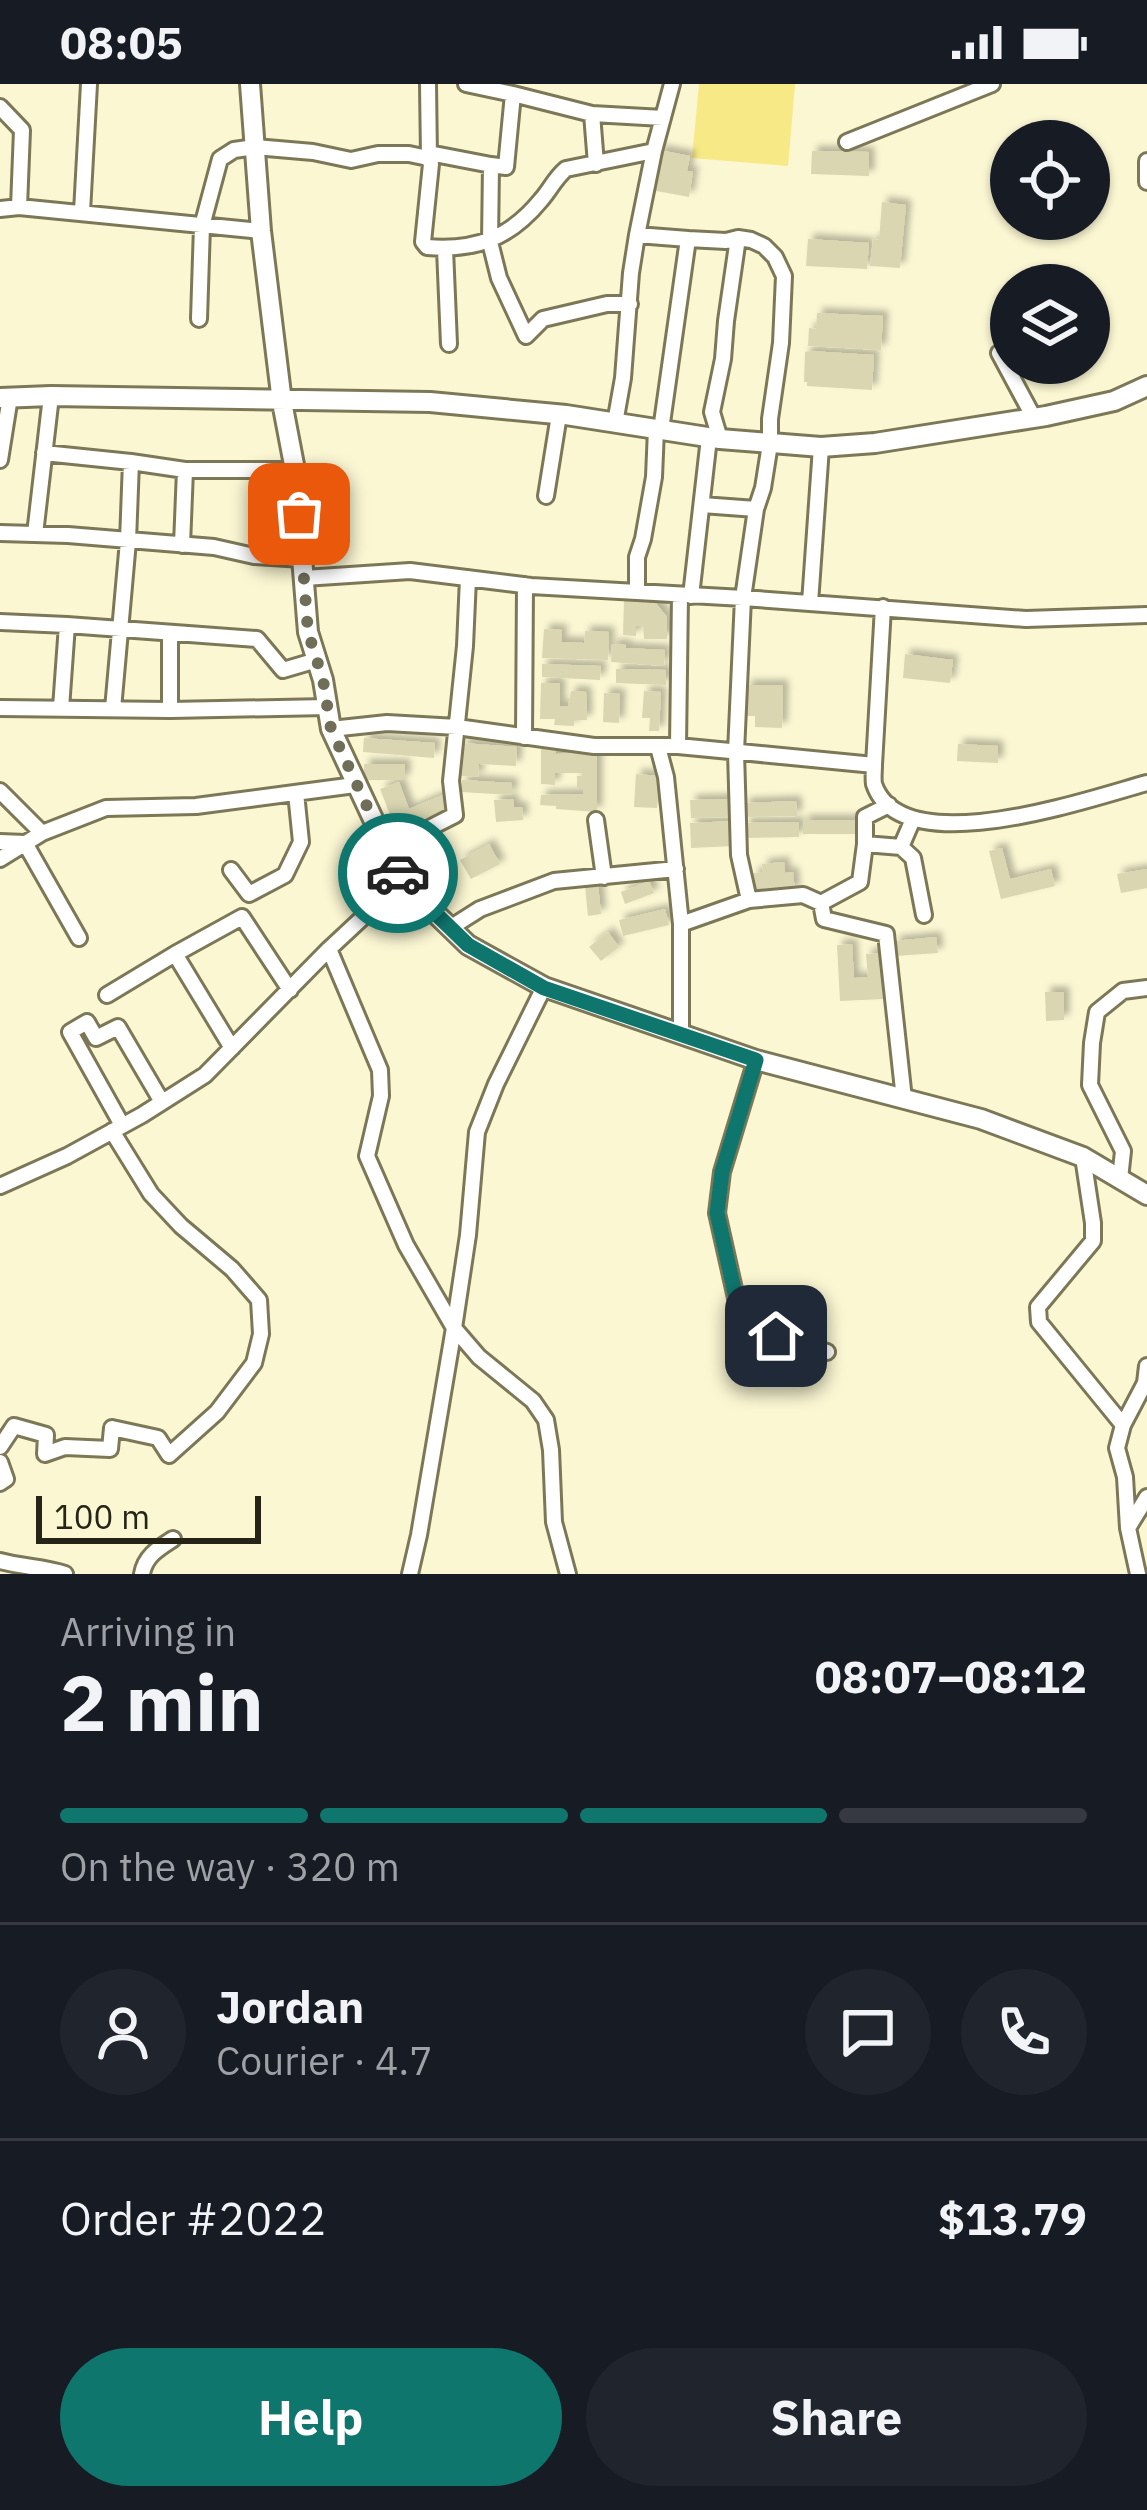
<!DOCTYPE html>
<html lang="en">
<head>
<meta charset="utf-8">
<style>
  :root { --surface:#171b24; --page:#20242c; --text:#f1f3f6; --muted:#9ea1a6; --line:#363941; --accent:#0f766e }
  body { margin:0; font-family:"IBM Plex Sans",sans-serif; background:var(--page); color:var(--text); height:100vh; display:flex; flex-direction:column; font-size:45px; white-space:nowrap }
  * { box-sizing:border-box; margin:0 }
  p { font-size:39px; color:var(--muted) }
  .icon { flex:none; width:66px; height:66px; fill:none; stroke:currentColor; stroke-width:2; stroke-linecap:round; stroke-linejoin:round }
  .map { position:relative; height:1490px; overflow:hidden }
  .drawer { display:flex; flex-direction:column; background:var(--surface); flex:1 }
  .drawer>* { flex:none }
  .tools { position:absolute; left:990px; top:36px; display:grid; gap:24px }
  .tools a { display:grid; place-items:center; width:120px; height:120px; border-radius:50%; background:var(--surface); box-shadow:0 3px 9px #0004; font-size:60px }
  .scale { position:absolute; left:36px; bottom:30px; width:225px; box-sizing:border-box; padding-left:12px; border:6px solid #252416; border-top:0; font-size:33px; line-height:42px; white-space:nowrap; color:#252416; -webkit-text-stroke:9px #fbf7d3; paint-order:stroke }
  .pin { position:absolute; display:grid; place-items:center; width:102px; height:102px; color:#fff; margin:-51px; border-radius:24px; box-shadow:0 6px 18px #0006 }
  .courier { position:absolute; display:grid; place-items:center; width:120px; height:120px; margin:-60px; border:9px solid #0f766e; border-radius:50%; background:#fff; color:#222; box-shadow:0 3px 15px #0007 }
  .headline em { font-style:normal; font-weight:700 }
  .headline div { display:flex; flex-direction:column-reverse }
  .headline { display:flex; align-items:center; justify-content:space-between; height:204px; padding:0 60px }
  h1 { font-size:78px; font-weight:700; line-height:90px }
  .bar { display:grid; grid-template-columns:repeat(4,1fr); gap:18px 12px; align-content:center; height:144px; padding:0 60px }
  .bar i { height:15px; border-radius:9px; background:var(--line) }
  .bar .current { background:var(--accent) }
  .bar p { grid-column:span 4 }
  .line { display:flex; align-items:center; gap:30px; padding:0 60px; border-top:3px solid var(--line) }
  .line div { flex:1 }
  .round { display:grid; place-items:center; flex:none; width:126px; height:126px; border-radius:63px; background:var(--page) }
  .primary-button { display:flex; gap:24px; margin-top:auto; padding:24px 60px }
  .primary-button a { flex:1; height:138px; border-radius:72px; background:var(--accent); color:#fff; font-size:48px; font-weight:700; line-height:138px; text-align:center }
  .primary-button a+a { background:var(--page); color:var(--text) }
  .status { display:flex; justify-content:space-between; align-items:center; height:84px; padding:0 60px; background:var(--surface); direction:ltr }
  .status svg { height:33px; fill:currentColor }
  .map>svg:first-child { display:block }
  .green { fill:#f6e986 }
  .building { fill:#dad6b2; filter:url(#shadow) }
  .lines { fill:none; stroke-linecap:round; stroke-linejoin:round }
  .minor-casing { stroke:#7c7857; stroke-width:20 }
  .tertiary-casing { stroke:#7c7857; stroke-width:24 }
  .minor { stroke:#fff; stroke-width:14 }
  .tertiary { stroke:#fff; stroke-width:18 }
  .done { stroke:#706e58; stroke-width:12; stroke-dasharray:0 21.6 }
  .route { stroke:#0f766e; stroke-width:15 }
</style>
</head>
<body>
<div class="status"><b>08:05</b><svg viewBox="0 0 49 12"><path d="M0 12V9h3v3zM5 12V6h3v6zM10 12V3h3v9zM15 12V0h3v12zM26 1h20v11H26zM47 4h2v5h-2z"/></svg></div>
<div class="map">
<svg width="1147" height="1490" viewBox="0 0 1147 1490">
  <defs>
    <filter id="shadow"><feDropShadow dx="5.5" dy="-5.5" stdDeviation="3" flood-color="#0004"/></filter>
  </defs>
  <rect width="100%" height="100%" fill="#fbf7d3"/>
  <path class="green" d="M699,0H795L788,82L692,74Z"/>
  <path class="building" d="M659,66L690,72L687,87L693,88L689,113L651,106Z
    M812,67L869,68V92L811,90Z
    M882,118L906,121L900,184L870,182L873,155L879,156Z
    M808,155L869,159L867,185L806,182Z
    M817,229L883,232L881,266L808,262L809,244L816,245Z
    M810,267L874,271L872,306L807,302V298H804L805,268Z
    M624,515L654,517L667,533V555H644L643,542H636V552L623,551Z
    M544,545L562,546L561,558L584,559L585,547L609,548L608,576L542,574Z
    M612,560L626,561V564L665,566L664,582L611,578Z
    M905,570L953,576L950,599L903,594Z
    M542,580L601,582L600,596L542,593Z
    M616,585L666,586V601L616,599Z
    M541,599H560V622H568L571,607L586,608L587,636H574V642L554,641L555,635H540Z
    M746,601H783L782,644L755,643V632H746Z
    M644,607L661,608L659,647H649L650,634H642Z
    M604,609L620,610L619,639L603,638Z
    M364,654L435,659L434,674L363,668Z
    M462,659L517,663L516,682L479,680L478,693L460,692Z
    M958,660L998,662V679L957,677Z
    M541,665H555L556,670L597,669V728L556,725V722L540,721L541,711L583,710V704H577V692H583V689H555V701L541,700Z
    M364,680H405V696H364Z
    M636,690L659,692L657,724L634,723Z
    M462,696L512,699V711L461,708Z
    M399,698L409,725L445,710L450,724L396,746L380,705Z
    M513,715L514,723H522L523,736L496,738L494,716Z
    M734,715L735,733L691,734L690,716Z
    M796,717L797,732L744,733V719Z
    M803,736H860V750H803Z
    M734,737L735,762L691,764L690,739Z
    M799,738V753L745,754L744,739Z
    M489,760L500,780L471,795L460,776Z
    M1002,764L1010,795L1051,785L1055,802L1001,815L989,767Z
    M784,778L785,789L793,788L795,808L754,810L753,789L763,788L762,780Z
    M1147,785V804L1121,809L1117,790Z
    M649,797L654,809L625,820L621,808Z
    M598,800L601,830L588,832L585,802Z
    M665,825L669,841L623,852L619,836Z
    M608,848L619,863L601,877L589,863Z
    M936,853L938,869L896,872L894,857Z
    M852,860L854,894L868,893L866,870L880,869L883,915L840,917L837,861Z
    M1045,908H1064V936L1046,937Z"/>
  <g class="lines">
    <defs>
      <path id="minor" d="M428,0L429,73
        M466,0L513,10L506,83L491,81
        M513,10L592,30
        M0,23L22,46L19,123
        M847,58L992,0
        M429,69L491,81L490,158L499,194L526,252L543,235L607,220H630
        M1147,77V98
        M596,80L592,30L663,34
        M0,125L19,123L261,147
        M82,128L89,0
        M637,151L688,155
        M445,165L449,260
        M199,235L202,142L220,75L234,66L255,63L313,68L351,76L378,70H409L428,74L431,80L423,158L427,163C476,167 510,154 541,116C550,106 555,94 566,85L654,67
        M999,269L1034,334
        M615,339L623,294L631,189L637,151L654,67L672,0
        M661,346L688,155L726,157L738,154L751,156L764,162L775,173L784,192L781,259L770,335V360L763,404L756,425L743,514L736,668L739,771L749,816
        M720,355L712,328L723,275L726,237L738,154
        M44,369L131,378L128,457L113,625
        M0,376L10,313
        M131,378L185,386L182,461
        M185,386H295
        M546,412L559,331
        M702,421L756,425
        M0,449L68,451L214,463L254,472L303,475
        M35,450L51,312
        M304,494L410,487L531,502L743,514L1026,535L1147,531
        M637,508V473L643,455L654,393L656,345
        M691,512L709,354
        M810,519L821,363
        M883,523L874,681C874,687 873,694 874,700C901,781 1091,714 1147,699
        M0,538L67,541L61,624
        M67,541L257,555L283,586L317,576
        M0,624L170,626L328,623
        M170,626V551
        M331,645L387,639L457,643L594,662H678L874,681
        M524,653L525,501
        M678,662L680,511
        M658,663L666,693L681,840
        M0,707L42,749
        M889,721L865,733V760L901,763
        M913,735L901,763L913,774L924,831
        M596,736L604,793
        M0,758L25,759L79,854
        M865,760L860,798L821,819L824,835L886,850L904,1015
        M388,765L455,731L451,697L465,562L468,494
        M0,775L42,749L106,724L196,722L355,701
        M231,786L249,810L285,791L301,758L296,709
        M450,844L480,825L554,797L676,785
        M329,865L380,986L381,1012L367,1072L406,1161L454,1244L479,1273L533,1317L546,1336L551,1366L554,1438L568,1490
        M107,911L175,870
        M681,950V840L749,816L803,811L821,819
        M232,964L175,870L242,833L290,906
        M756,976L722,1088L717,1129L736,1214L749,1236L776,1252L827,1268
        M122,1041L70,948L87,938L96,954L118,943L162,1018
        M1083,1073L1093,1139V1157L1038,1223L1039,1238L1123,1341
        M1120,1095L1123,1067L1090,1001L1092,959L1097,928L1123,907L1147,904
        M0,1102L67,1072L142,1031L205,991L329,865L402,797
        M0,1363L14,1342L46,1351L45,1370L65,1363L110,1365L112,1344L158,1354L169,1371L217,1328L254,1279L261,1250L259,1216L232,1185L181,1142L151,1110L112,1047
        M0,1378L6,1395L0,1399
        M1128,1444L1125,1393L1117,1364L1123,1341L1145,1299L1147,1282
        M0,1477C22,1483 44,1483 65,1490
        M142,1490C145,1472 159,1464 173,1455
        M410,1490L419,1451L454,1244L468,1151L477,1048L496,1000L544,903
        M1138,1490L1128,1444L1147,1413"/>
      <path id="tertiary" d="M250,0L261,147L282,318L295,386L308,548L323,596L331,645L402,797L468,861L544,903L756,976L981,1035L1083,1073L1147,1111
        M0,314L51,312L430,318L566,331L720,355L821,363L875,359L1046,332L1114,317L1147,302"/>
    </defs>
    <use href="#minor" class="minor-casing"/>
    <use href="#tertiary" class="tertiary-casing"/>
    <use href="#minor" class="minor"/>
    <use href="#tertiary" class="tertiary"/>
  </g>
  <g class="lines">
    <path class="done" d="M299,430L308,548L323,596L331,645L398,789"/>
    <path class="route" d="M398,789L402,797L468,861L544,904L756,976L722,1088L717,1129L736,1214L749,1236L776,1252"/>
  </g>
</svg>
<div class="tools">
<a><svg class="icon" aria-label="locate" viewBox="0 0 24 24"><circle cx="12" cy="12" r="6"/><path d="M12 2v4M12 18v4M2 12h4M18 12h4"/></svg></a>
<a><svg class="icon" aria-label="layers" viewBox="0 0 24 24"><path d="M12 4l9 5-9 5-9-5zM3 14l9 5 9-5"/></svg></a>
</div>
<div class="scale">100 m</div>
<div class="pin" style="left:299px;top:430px;background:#ea580c"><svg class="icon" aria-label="bag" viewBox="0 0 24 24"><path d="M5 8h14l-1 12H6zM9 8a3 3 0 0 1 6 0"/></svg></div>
<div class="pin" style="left:776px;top:1252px;background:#1f2937"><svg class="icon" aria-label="home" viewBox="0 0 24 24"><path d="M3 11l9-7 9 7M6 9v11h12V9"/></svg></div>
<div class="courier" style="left:398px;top:789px"><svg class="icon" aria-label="car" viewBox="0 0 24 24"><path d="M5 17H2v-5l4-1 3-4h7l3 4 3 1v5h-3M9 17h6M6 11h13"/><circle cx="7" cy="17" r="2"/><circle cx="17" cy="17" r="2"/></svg></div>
</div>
<section class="drawer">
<div class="headline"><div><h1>2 min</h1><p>Arriving in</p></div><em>08:07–08:12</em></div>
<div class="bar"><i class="current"></i><i class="current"></i><i class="current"></i><i></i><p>On the way · 320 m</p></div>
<div class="line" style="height:216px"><a class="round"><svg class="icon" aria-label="person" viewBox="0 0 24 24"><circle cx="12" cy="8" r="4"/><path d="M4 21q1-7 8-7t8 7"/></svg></a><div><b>Jordan</b><p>Courier · 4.7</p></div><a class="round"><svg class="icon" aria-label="chat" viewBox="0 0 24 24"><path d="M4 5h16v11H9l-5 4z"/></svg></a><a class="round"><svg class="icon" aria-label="phone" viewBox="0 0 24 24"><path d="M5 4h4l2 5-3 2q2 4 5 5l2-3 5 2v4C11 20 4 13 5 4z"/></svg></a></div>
<div class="line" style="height:156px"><div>Order #2022</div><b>$13.79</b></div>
<div class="primary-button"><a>Help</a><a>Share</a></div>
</section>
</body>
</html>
